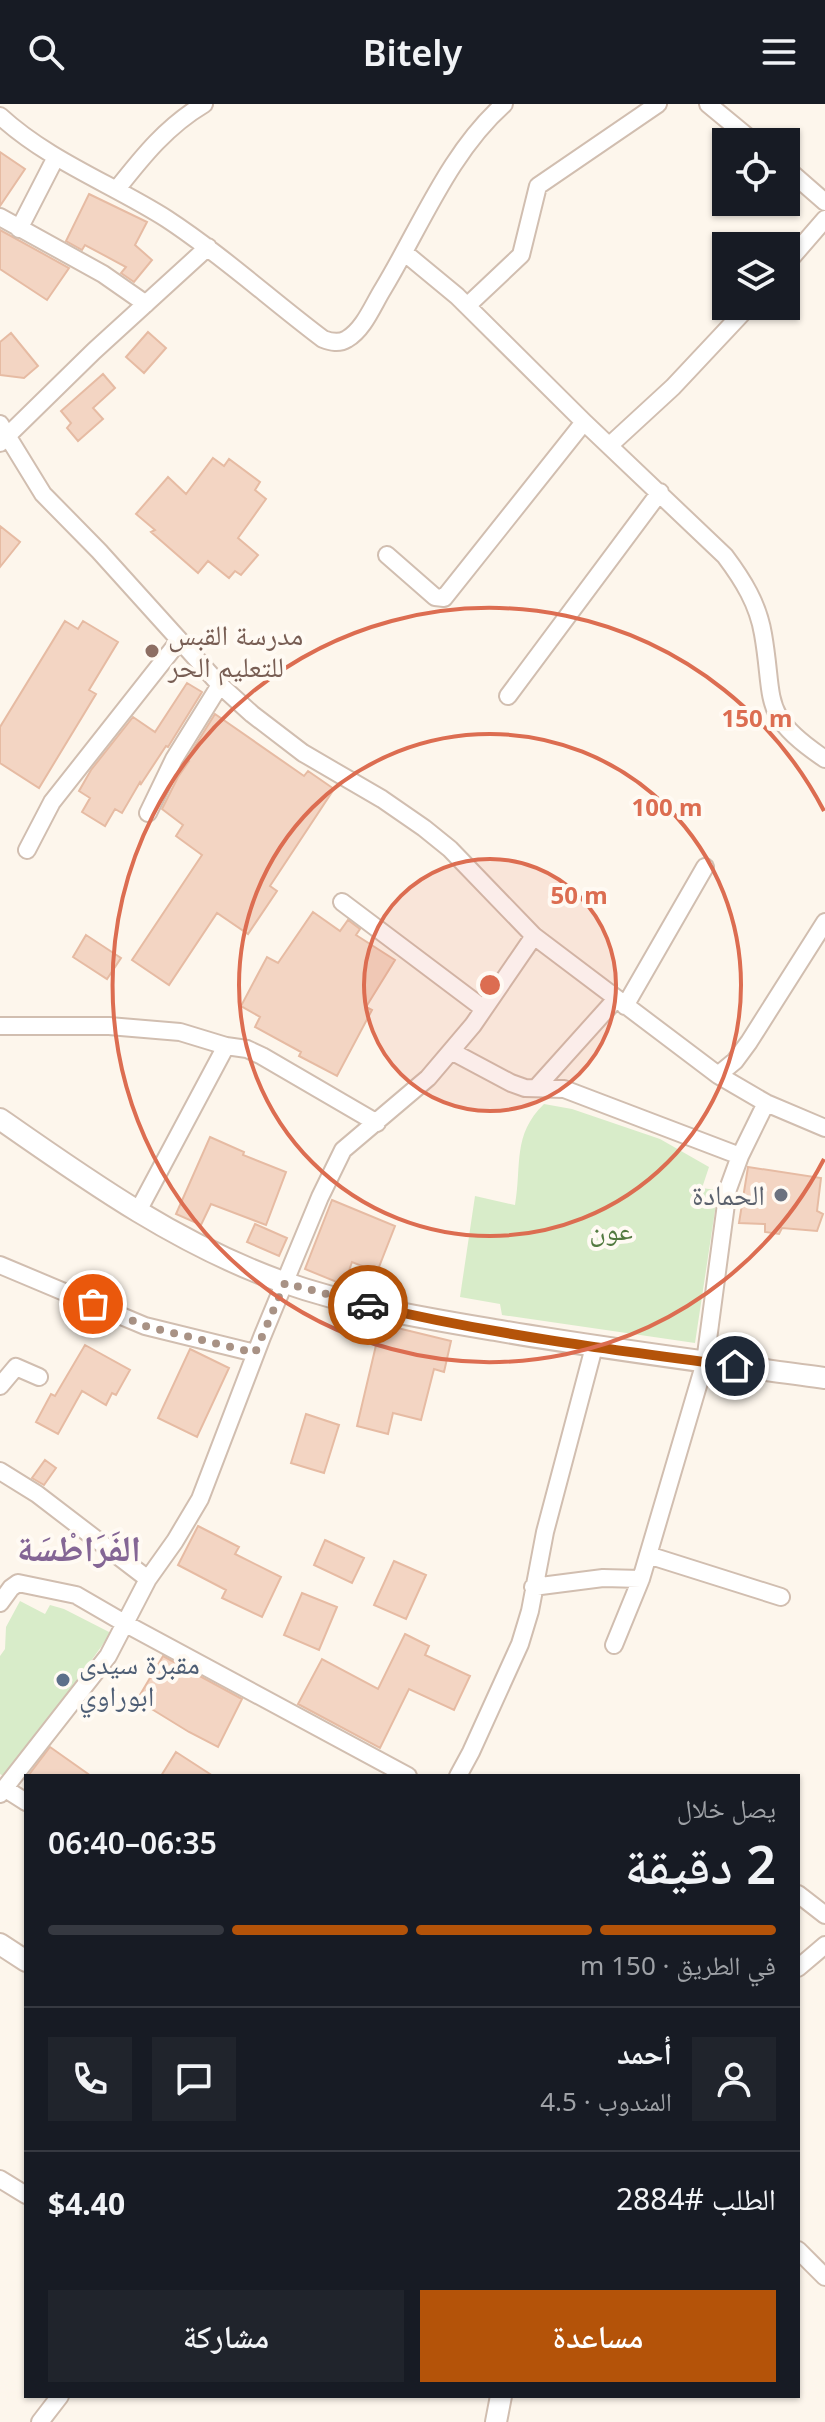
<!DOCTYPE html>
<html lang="ar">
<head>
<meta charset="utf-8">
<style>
  :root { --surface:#171b24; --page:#20242c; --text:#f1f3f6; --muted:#9ea1a6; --line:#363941; --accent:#b45309 }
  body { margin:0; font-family:"Noto Sans","Noto Naskh Arabic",sans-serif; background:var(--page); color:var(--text); direction:rtl; height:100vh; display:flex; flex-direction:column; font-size:30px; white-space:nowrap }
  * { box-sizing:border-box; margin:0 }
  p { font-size:26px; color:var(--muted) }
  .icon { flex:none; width:44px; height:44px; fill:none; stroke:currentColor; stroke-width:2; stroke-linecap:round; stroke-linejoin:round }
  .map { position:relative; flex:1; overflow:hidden; direction:ltr }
  .sheet { position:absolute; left:24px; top:1670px; width:776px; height:624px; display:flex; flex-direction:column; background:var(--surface); border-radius:0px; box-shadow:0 2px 6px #0004; direction:rtl }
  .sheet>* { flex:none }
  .fabs { position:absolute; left:712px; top:24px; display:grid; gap:16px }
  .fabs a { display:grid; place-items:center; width:88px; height:88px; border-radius:0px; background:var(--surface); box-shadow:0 2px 6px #0004; font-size:40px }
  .pin { position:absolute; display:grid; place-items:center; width:68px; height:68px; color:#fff; margin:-34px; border:4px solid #fff; border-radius:50%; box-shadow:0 2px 8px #0007 }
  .courier { position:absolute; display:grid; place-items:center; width:80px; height:80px; margin:-40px; border:6px solid #b45309; border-radius:50%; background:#fff; color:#222; box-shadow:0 2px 10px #0007 }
  .headline em { font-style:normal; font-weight:600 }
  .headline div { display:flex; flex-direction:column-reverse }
  .headline { display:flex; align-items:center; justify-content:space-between; height:136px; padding:0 24px }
  h1 { font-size:52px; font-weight:600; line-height:60px }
  .bar { display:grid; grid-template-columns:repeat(4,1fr); gap:12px 8px; align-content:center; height:96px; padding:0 24px }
  .bar i { height:10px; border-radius:6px; background:var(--line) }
  .bar .current { background:var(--accent) }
  .bar p { grid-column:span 4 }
  .line { display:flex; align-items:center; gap:20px; padding:0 24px; border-top:2px solid var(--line) }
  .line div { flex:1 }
  .round { display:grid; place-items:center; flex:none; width:84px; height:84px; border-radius:0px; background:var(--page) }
  .action { display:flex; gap:16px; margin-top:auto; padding:16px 24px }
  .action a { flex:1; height:92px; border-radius:0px; background:var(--accent); color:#fff; font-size:32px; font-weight:600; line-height:92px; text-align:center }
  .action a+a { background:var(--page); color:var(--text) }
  header { display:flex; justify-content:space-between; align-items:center; height:104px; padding:0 24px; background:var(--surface); font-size:36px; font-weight:600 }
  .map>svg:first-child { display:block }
  .green { fill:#d8ecc9 }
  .building { fill:#f3d5c3; stroke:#e6bba3; stroke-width:2 }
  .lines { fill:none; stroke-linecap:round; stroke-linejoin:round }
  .minor-casing { stroke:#d1beb0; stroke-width:20 }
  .tertiary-casing { stroke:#d1beb0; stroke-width:24 }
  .minor { stroke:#fff; stroke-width:16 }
  .tertiary { stroke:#fff; stroke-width:20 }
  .done { stroke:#a89285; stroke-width:8; stroke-dasharray:0 14.4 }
  .route { stroke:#b45309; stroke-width:10 }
  .ring { fill:none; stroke:#dc6d51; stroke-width:4 }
  .education-dot { fill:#8d6e63; stroke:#fffaf3; stroke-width:3 }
  .worship-dot { fill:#6b7280; stroke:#fffaf3; stroke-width:3 }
  .service-dot { fill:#5c6f8a; stroke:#fffaf3; stroke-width:3 }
  .labels { text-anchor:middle; stroke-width:8; stroke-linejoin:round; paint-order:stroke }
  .education-label { font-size:28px; fill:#785e54; stroke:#fffaf3; text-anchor:start }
  .worship-label { font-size:28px; fill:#5b616d; stroke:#fffaf3; text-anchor:end }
  .park-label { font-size:28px; fill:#537a41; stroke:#fffaf3 }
  .service-label { font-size:28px; fill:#4e5e75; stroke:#fffaf3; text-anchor:start }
  .district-label { font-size:36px; font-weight:bold; fill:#846695; stroke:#fffaf3 }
  .centre { fill:#dc6d51; stroke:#fffaf3; stroke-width:4 }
  .ring-label { font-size:24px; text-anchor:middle; font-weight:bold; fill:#dc6d51; stroke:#fffaf3; stroke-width:8; stroke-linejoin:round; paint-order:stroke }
</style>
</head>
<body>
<header><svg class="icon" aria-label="menu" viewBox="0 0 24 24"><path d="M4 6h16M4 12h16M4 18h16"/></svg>Bitely<svg class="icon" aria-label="search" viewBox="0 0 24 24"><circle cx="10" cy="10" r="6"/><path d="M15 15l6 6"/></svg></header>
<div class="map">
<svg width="825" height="2318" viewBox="0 0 825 2318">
  <rect width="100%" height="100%" fill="#fdf6ec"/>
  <path class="green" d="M544,1000L572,1005L660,1035L709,1063L702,1084L716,1086V1100L695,1239L502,1211L500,1200L460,1193L475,1092L515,1101C522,1061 512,1031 544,1000Z
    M20,1497L45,1510L50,1501L64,1505L111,1529L7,1674L0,1670V1552L5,1545L6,1523Z"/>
  <path class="building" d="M0,48L25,65L0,102Z
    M89,90L147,118L135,141L152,156L134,178L121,169L126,163L85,141L82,146L66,137Z
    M0,126L69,164L47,196L0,165Z
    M148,228L166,244L144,269L126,253Z
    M11,229L38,262L24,274L0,271V238Z
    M103,270L115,284L93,304L103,315L78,337L67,324L71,319L61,307Z
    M213,354L224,362L229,355L260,378L255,386L266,395L238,434L258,451L241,471L235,467L229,474L208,457L198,469L151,428L155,426L136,410L168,373L186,390Z
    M0,422L20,438L0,463Z
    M65,517L78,525L83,517L118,538L89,586L96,590L39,684L0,659V623Z
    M187,579L202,588L168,643L166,642L141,680L140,678L122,709L115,705L105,722L82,708L90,694L79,687L91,666L133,613L155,628Z
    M215,610L304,672L308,667L334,685L270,782L277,787L248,830L217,809L169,881L132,856L202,751L176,732L183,721L162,705L178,673L189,657L187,655Z
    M313,808L340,827L348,816L360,825L356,831L395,856L366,903L372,906L337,972L299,952L301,948L255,923L260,913L241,902L267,853L278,859Z
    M86,831L121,854L107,875L73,853Z
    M210,1033L244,1048L243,1051L286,1068L266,1121L211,1100L201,1121L176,1110Z
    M748,1063L821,1074L817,1107L823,1110L817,1127L782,1124L779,1130L765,1128V1120L739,1119Z
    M332,1096L395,1122L377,1168L352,1158L344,1181L305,1165Z
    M255,1120L287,1134L279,1152L247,1138Z
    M381,1220L451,1237L444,1268L434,1265L421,1316L393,1309L388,1330L357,1322Z
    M85,1241L130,1266L116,1291L112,1289L106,1301L82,1287L58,1330L36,1318L51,1290L55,1292Z
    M190,1245L229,1264L197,1333L158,1314Z
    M306,1310L339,1321L324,1369L291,1359Z
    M45,1356L56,1364L44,1381L32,1374Z
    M198,1422L239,1443L235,1450L281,1473L262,1513L222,1494L226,1486L178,1461Z
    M325,1436L364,1454L352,1479L314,1461Z
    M394,1457L426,1471L406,1515L374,1501Z
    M302,1489L337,1503L319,1546L284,1531Z
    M405,1530L429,1542L425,1551L470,1572L454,1606L409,1585L380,1644L298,1600L322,1555L378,1585Z
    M163,1552L242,1595L218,1643L189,1628L137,1596Z
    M50,1643L91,1672H28Z
    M176,1648L213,1672H161Z"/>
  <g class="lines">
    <defs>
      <path id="minor" d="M708,0L754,38
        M0,12C49,57 112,80 167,115C222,151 271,196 323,235C331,238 339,240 347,235C364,225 373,201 383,185C421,122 449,49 504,0
        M786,64L825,98
        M117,85C143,52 167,22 204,0
        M0,113L103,170L146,200
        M19,125L56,53
        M405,149L457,192L584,318L725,452C743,476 758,500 763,530C775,598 759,611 825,655
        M786,160L825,115
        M467,202L521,151L538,82L658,0
        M0,320L43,390L99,447L220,581L252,610L303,649L382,695L424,724L450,745L534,832L718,971L766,999L825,1024
        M0,339L94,247L208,143
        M610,341L673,283L749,202
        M387,451L435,493L444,494L584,318
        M508,592L660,388
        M148,709L174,655L220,581
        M27,746L52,698L179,537
        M342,798L484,905
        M625,902L705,763
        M0,922H109L180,928L226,942
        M451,947L511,979L525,984L564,985L740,1052
        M718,971L735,957L749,938L825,818
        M536,984L616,895
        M138,1107L226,942L247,945L262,952L377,1019
        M0,1161L145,1222L255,1249
        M0,1282L16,1263L39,1273
        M0,1367L37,1390L148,1475
        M648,1451L781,1493
        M533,1483L603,1474L641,1475
        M0,1499L11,1484L18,1479L76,1491L126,1520L408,1672
        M614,1541L641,1475L705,1258L728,1085L740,1052L766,999
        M458,1672L471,1648L520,1540L530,1507L545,1428L594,1243
        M4,1684L26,1698
        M0,1690L108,1552L148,1475L175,1437L200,1395L262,1233L320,1093L343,1046L428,974L473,921L534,832
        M798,1790L825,1811
        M798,1864L825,1841
        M0,2075L26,2091
        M798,2146L825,2173
        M40,2318L60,2292"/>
      <path id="tertiary" d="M0,1015C90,1078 179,1141 283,1178C351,1202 424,1214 495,1226C605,1245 715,1259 825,1274
        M0,1840L26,1857
        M496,2318L501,2292"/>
    </defs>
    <use href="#minor" class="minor-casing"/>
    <use href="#tertiary" class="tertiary-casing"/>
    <use href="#minor" class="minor"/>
    <use href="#tertiary" class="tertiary"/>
  </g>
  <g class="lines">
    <path class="done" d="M93,1200L145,1222L255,1249L285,1179L368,1201"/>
    <path class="route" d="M368,1201C489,1230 612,1246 735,1262"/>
  </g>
  <circle cx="490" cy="881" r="126" fill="#dc6d51" fill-opacity=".12"/>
  <g class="ring">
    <circle cx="490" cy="881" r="126"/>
    <circle cx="490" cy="881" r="251"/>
    <path d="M824 1055A377 377 0 1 1 824 707"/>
  </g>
  <circle class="education-dot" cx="152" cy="547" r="8"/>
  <circle class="worship-dot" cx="781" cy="1091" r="8"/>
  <circle class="service-dot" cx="63" cy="1576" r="8"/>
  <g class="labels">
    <g class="education-label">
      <text x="168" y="541">مدرسة القبس<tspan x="168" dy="32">للتعليم الحر</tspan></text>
    </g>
    <g class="worship-label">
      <text x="765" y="1101">الحمادة</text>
    </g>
    <g class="park-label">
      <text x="611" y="1136">عون</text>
    </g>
    <g class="service-label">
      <text x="79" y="1570">مقبرة سيدى<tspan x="79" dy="32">ابوراوي</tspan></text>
    </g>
    <g class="district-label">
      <text x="79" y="1457">الفَرَاطْسَة</text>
    </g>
  </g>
  <circle cx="490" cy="881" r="12" class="centre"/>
  <g class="ring-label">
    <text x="757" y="623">150 m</text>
    <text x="667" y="712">100 m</text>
    <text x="579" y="800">50 m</text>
  </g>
</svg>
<div class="fabs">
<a><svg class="icon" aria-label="locate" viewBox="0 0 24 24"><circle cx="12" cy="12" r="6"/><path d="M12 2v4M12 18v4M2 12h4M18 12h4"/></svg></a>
<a><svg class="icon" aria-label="layers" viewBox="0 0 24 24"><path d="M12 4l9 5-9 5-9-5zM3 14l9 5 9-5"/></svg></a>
</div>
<div class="pin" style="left:93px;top:1200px;background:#ea580c"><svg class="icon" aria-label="bag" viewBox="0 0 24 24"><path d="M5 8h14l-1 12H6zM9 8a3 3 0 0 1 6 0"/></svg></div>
<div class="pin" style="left:735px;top:1262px;background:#1f2937"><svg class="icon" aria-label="home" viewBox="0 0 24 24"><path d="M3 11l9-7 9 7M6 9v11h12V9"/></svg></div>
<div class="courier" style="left:368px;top:1201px"><svg class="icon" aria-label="car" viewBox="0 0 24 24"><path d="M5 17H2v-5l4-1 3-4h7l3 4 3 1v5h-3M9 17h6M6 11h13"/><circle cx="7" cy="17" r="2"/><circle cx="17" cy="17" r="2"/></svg></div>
<section class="sheet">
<div class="headline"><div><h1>2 دقيقة</h1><p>يصل خلال</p></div><em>06:35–06:40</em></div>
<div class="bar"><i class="current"></i><i class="current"></i><i class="current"></i><i></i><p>في الطريق · 150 m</p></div>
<div class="line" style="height:144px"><a class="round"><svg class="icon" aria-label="person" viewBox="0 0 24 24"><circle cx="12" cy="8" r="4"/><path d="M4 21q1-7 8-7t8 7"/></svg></a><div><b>أحمد</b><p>المندوب · 4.5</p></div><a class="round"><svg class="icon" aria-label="chat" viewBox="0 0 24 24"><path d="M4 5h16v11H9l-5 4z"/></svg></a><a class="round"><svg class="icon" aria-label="phone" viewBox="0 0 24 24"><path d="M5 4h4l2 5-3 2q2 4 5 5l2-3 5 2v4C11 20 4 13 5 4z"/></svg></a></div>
<div class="line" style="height:104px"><div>الطلب #2884</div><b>$4.40</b></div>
<div class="action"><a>مساعدة</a><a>مشاركة</a></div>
</section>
</div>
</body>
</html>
